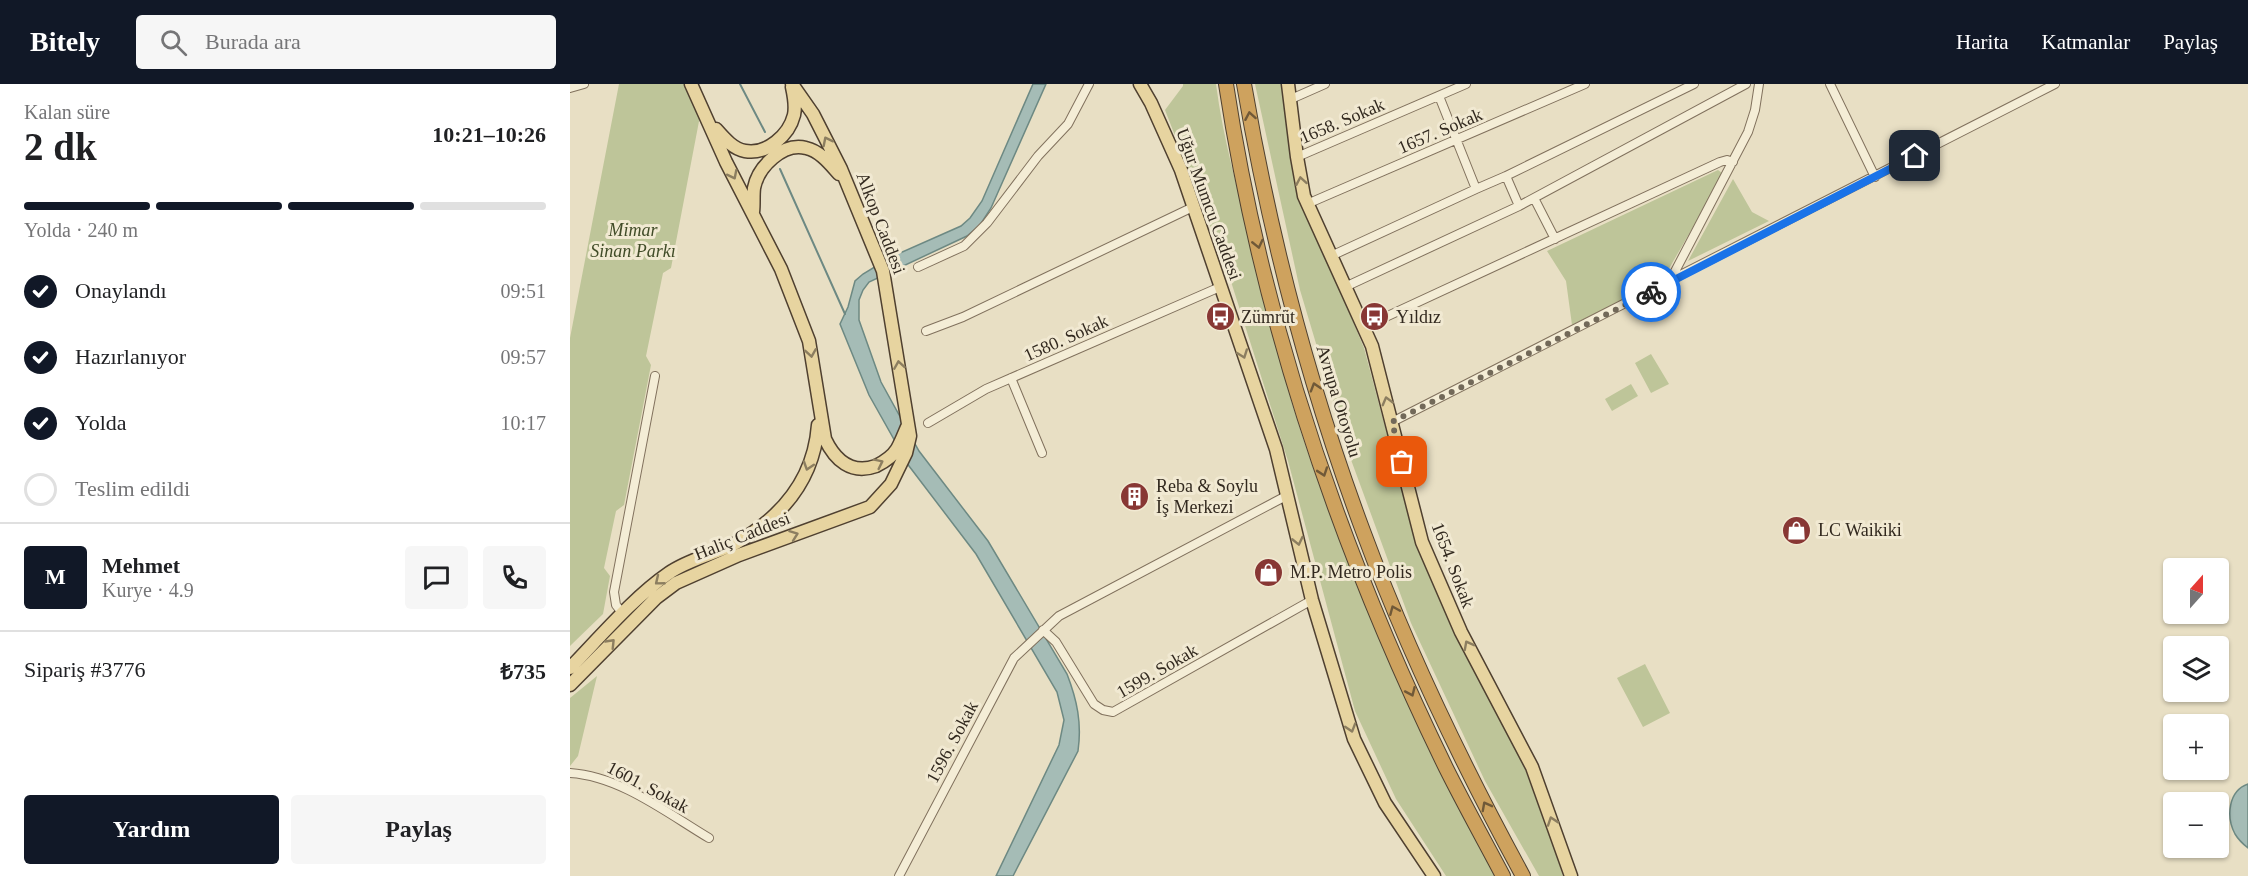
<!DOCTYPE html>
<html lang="tr">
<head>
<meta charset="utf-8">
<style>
  :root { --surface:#fff; --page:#f6f6f6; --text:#202124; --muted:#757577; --line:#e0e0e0; --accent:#111827 }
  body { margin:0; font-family:Georgia,serif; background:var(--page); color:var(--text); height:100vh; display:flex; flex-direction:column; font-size:22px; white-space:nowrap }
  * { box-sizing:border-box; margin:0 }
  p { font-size:20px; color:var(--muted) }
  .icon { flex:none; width:33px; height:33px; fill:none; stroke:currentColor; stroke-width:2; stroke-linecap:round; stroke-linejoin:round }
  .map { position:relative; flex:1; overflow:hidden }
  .sheet { display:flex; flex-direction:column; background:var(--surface); width:570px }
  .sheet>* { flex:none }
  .needle { width:39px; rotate:21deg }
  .fabs { position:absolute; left:1593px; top:474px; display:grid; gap:12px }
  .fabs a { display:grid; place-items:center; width:66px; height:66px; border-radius:6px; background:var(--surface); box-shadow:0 2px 4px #0004; font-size:30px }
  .pin { position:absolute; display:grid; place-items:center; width:51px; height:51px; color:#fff; margin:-26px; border-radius:12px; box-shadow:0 3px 9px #0006 }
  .courier { position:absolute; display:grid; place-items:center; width:60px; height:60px; margin:-30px; border:4px solid #1a73e8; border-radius:50%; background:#fff; color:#222; box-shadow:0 2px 8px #0007 }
  .headline em { font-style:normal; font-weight:600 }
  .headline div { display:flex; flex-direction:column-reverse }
  .headline { display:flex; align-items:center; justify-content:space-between; height:102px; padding:0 24px }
  h1 { font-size:39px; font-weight:600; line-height:45px }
  .bar { display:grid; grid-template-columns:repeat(4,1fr); gap:9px 6px; align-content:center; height:72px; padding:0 24px }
  .bar i { height:8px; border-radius:4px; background:var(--line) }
  .bar .selected { background:var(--accent) }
  .bar p { grid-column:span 4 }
  .line { display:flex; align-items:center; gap:15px; padding:0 24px; border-top:2px solid var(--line) }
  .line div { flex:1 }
  .round { display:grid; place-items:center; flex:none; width:63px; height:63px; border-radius:6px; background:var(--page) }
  ol { padding:0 24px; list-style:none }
  li { display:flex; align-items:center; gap:18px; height:66px }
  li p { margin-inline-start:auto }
  li .icon { padding:6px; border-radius:50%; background:var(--accent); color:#fff; stroke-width:4 }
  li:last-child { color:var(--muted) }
  li i { width:33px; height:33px; border:3px solid var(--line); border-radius:50% }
  .cta { display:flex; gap:12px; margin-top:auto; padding:12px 24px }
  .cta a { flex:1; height:69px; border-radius:6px; background:var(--accent); color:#fff; font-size:24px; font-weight:600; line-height:69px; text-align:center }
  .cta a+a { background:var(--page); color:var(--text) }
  header { display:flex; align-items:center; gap:36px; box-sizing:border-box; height:84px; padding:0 30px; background:var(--accent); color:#fff }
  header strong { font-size:28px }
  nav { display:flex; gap:33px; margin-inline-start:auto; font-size:21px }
  .search { width:420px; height:54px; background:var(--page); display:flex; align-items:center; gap:15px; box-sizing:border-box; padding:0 21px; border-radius:6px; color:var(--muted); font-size:22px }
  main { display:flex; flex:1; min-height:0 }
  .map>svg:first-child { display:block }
  .green { fill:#bec599 }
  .water { fill:#a5bcb6; stroke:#6d8983; stroke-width:1.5 }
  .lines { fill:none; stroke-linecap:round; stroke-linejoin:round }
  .stream { stroke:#6d8983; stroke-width:2 }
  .street-casing { stroke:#81715d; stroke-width:10 }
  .primary-casing { stroke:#4f4030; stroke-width:15 }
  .highway-casing { stroke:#4f4030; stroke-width:16 }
  .street { stroke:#f4edd6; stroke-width:8 }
  .primary { stroke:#e7d4a0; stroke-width:12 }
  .highway { stroke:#cea25e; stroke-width:14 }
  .oneway { stroke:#705938 }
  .oneway2 { stroke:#8c7e60 }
  .done { stroke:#726959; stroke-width:6; stroke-dasharray:0 10.8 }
  .route { stroke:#1a73e8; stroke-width:8 }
  .labels { text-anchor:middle; stroke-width:6; stroke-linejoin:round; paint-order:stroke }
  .street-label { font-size:18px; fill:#32291f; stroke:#f1e9d2 }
  .park-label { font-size:18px; font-style:italic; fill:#414c28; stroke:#f1e9d2 }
  .poi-label { font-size:18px; fill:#32291f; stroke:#f1e9d2; text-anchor:start }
</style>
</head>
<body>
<header>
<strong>Bitely</strong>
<div class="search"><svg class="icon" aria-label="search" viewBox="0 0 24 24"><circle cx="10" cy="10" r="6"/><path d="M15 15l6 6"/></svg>Burada ara</div>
<nav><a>Harita</a><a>Katmanlar</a><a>Paylaş</a></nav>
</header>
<main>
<section class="sheet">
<div class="headline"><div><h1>2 dk</h1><p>Kalan süre</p></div><em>10:21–10:26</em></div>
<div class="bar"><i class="selected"></i><i class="selected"></i><i class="selected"></i><i></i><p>Yolda · 240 m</p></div>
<ol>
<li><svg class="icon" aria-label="check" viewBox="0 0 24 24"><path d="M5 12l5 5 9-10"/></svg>Onaylandı<p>09:51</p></li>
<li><svg class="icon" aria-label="check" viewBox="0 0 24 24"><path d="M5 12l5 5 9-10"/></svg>Hazırlanıyor<p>09:57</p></li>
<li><svg class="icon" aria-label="check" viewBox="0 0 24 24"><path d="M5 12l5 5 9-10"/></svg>Yolda<p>10:17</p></li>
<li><i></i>Teslim edildi</li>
</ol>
<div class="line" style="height:108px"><b class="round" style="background:var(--accent);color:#fff">M</b><div><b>Mehmet</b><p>Kurye · 4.9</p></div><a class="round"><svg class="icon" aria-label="chat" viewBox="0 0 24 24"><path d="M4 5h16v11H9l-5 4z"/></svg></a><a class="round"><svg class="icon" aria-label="phone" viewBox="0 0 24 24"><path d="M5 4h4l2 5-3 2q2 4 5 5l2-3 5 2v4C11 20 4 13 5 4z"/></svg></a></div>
<div class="line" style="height:78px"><div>Sipariş #3776</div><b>₺735</b></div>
<div class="cta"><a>Yardım</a><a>Paylaş</a></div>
</section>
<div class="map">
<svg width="1678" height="792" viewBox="0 0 1678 792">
  <rect width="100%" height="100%" fill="#e8dfc4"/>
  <path class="green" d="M49,0H115L130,32L101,184L93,189L76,272L81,281L54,421L46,427L34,484L40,492L33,530L0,562V254Z
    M613,0H646C653,56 670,113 683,168C697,228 712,289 731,348C782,502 847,650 925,792H876L826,715L785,627L718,377L657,185L595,26L613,2Z
    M685,0H712L730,109L794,264L846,459L902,583L952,677L983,761L993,792H969L915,697L841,539L780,373L730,206Z
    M1148,86L1152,89L1153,91L1093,195L1002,241L996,197L977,167Z
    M1163,95L1182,128L1199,137L1118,177Z
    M1081,270L1099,300L1081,309L1065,279Z
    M1061,300L1068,312L1042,327L1035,315Z
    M1075,580L1100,629L1073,643L1047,594Z
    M27,592L8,672L0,682V614Z"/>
  <path class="water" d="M463,0H476L421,124L410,141L397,152L299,198L293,206L289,216V236L311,298L349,367L418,457L497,590C507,616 512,639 508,667L443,792H426L489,661L494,636L487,608L406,470L339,382L299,311L270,240L278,223L285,197L293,190L321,173L391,142L400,134L412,117Z
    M1678,700V764C1673,760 1668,755 1665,750C1656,733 1658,707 1678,700Z"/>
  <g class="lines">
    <path class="stream" d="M170,0L195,48
      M210,85L275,230"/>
    <defs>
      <path id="street" d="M1260,0L1305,93
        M0,4L14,0
        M869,12L906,105L936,92L949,122L1176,0
        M721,15L755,0
        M727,73L896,0
        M936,92L1124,0
        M964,114L985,155
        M737,120L1015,0
        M761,172L906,105
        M348,183L394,162L417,139L468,72L498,40L519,0
        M1100,197L1178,48L1185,26L1189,0
        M775,203L949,122
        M794,243L1150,78L1157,76L1163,78
        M356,247L393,233L623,123
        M441,294L472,369
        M822,338L1485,0
        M358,339L416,305L650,203
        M53,530L46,521L44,508L85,292
        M473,546L486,558L524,620L533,626L543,628L742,516
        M0,689C50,692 97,729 139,754
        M329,792L444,574L489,532L718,411"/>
      <path id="primary" d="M121,0L156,78L211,185L239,257L255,355C265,376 281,391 306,382C314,378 322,373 327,365C331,358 334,350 337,343
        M570,0L581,19L611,86L706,365L742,516L784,655L815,719L864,792
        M718,0L727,73L734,112L802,262L852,458L891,548L962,683L1001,792
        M146,45C154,54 163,65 175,67C197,71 219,51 224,31C226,21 224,12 222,3
        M183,128C184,120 183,112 184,104C188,83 213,58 236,64C250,67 260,80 269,90
        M0,584C30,553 64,513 99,489C119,475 145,470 166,459C212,433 244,395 248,341
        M0,601L86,514L106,499L169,471L300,423L321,400L336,369L340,352L313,187L271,85L243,30L222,0"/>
      <path id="highway" d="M656,0C692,237 771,469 876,684C894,720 914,756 933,792
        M674,0C700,152 739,302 793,447C837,566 892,680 953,792"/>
    </defs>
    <use href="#street" class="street-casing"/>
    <use href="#primary" class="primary-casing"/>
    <use href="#highway" class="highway-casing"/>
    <use href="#street" class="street"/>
    <use href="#primary" class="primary"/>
    <use href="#highway" class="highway"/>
  </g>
  <defs><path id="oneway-chevron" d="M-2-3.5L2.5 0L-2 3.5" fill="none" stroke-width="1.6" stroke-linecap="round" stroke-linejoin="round" transform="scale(1.5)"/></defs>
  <g class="oneway">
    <use href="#oneway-chevron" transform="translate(680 32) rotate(-100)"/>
    <use href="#oneway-chevron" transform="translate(688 160) rotate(77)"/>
    <use href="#oneway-chevron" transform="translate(745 303) rotate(-107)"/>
    <use href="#oneway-chevron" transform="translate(753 388) rotate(71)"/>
    <use href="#oneway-chevron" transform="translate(824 526) rotate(-113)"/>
    <use href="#oneway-chevron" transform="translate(841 608) rotate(66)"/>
    <use href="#oneway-chevron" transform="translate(916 722) rotate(-118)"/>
  </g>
  <g class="oneway2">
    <use href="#oneway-chevron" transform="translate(257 57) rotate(-117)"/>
    <use href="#oneway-chevron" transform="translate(163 91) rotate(63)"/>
    <use href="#oneway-chevron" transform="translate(731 97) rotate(-100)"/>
    <use href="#oneway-chevron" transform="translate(241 269) rotate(81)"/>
    <use href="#oneway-chevron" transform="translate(673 270) rotate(70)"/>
    <use href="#oneway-chevron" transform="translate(329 281) rotate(-99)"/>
    <use href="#oneway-chevron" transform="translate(817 317) rotate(-105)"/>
    <use href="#oneway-chevron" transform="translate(309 379) rotate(-26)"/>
    <use href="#oneway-chevron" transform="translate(238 382) rotate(108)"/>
    <use href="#oneway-chevron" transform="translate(224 451) rotate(-20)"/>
    <use href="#oneway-chevron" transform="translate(728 457) rotate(77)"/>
    <use href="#oneway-chevron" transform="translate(89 497) rotate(141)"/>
    <use href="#oneway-chevron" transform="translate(41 559) rotate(-46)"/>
    <use href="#oneway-chevron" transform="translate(898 561) rotate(-118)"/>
    <use href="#oneway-chevron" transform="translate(781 644) rotate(73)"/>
    <use href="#oneway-chevron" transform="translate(982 737) rotate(-109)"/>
  </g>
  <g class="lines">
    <path class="done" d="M832,378L822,338L1081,208"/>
    <path class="route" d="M1081,208L1345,72"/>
  </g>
  <defs>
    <symbol id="bus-disc" viewBox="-11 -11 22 22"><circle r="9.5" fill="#883734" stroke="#f1e9d2"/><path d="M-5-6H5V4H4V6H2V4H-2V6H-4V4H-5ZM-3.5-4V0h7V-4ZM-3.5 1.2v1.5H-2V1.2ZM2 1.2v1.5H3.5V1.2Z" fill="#fff"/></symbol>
    <symbol id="building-disc" viewBox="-11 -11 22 22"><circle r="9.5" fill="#883734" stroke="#f1e9d2"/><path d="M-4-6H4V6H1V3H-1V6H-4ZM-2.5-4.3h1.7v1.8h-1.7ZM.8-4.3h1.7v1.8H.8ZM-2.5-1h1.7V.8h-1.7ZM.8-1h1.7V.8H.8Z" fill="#fff"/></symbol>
    <symbol id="shop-disc" viewBox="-11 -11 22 22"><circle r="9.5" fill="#883734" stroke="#f1e9d2"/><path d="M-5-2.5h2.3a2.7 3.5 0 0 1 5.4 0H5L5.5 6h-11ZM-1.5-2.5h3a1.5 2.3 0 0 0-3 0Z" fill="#fff"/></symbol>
  </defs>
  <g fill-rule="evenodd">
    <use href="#bus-disc" x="634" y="216" width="33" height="33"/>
    <use href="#bus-disc" x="788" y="216" width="33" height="33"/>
    <use href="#building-disc" x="548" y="396" width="33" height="33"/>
    <use href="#shop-disc" x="1210" y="430" width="33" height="33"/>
    <use href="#shop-disc" x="682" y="472" width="33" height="33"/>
  </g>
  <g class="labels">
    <g class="street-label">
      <text transform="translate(772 37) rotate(-23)" y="6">1658. Sokak</text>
      <text transform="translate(870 47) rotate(-23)" y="6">1657. Sokak</text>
      <text transform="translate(639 120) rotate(70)" y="6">Uğur Mumcu Caddesi</text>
      <text transform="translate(311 139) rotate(69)" y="6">Alkop Caddesi</text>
      <text transform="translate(496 254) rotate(-24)" y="6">1580. Sokak</text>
      <text transform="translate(769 317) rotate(73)" y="6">Avrupa Otoyolu</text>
      <text transform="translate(172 452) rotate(-22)" y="6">Haliç Caddesi</text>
      <text transform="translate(883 481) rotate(69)" y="6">1654. Sokak</text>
      <text transform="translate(587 587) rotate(-30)" y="6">1599. Sokak</text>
      <text transform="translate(382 658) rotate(-62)" y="6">1596. Sokak</text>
      <text transform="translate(78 703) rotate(28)" y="6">1601. Sokak</text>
    </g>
    <g class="park-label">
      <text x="63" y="152">Mimar<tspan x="63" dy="21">Sinan Parkı</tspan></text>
    </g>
    <g class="poi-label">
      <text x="671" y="239">Zümrüt</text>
      <text x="826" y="239">Yıldız</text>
      <text x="586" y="408">Reba &amp; Soylu<tspan x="586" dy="21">İş Merkezi</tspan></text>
      <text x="1248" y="452">LC Waikiki</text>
      <text x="720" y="494">M.P. Metro Polis</text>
    </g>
  </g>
</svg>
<div class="fabs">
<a><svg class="needle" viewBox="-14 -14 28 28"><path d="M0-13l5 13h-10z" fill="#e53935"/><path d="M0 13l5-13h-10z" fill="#757577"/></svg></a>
<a><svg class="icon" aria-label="layers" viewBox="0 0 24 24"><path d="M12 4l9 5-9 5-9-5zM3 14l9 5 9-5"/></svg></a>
<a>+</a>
<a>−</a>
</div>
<div class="pin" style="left:832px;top:378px;background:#ea580c"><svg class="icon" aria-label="bag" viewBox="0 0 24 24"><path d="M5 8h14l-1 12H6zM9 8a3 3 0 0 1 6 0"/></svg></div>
<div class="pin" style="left:1345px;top:72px;background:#1f2937"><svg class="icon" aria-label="home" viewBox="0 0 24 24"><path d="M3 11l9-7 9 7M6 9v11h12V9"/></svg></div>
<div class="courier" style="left:1081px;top:208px"><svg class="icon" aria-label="bike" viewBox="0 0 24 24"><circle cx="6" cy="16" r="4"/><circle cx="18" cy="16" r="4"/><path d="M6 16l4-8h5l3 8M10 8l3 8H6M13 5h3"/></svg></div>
</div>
</main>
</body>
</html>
